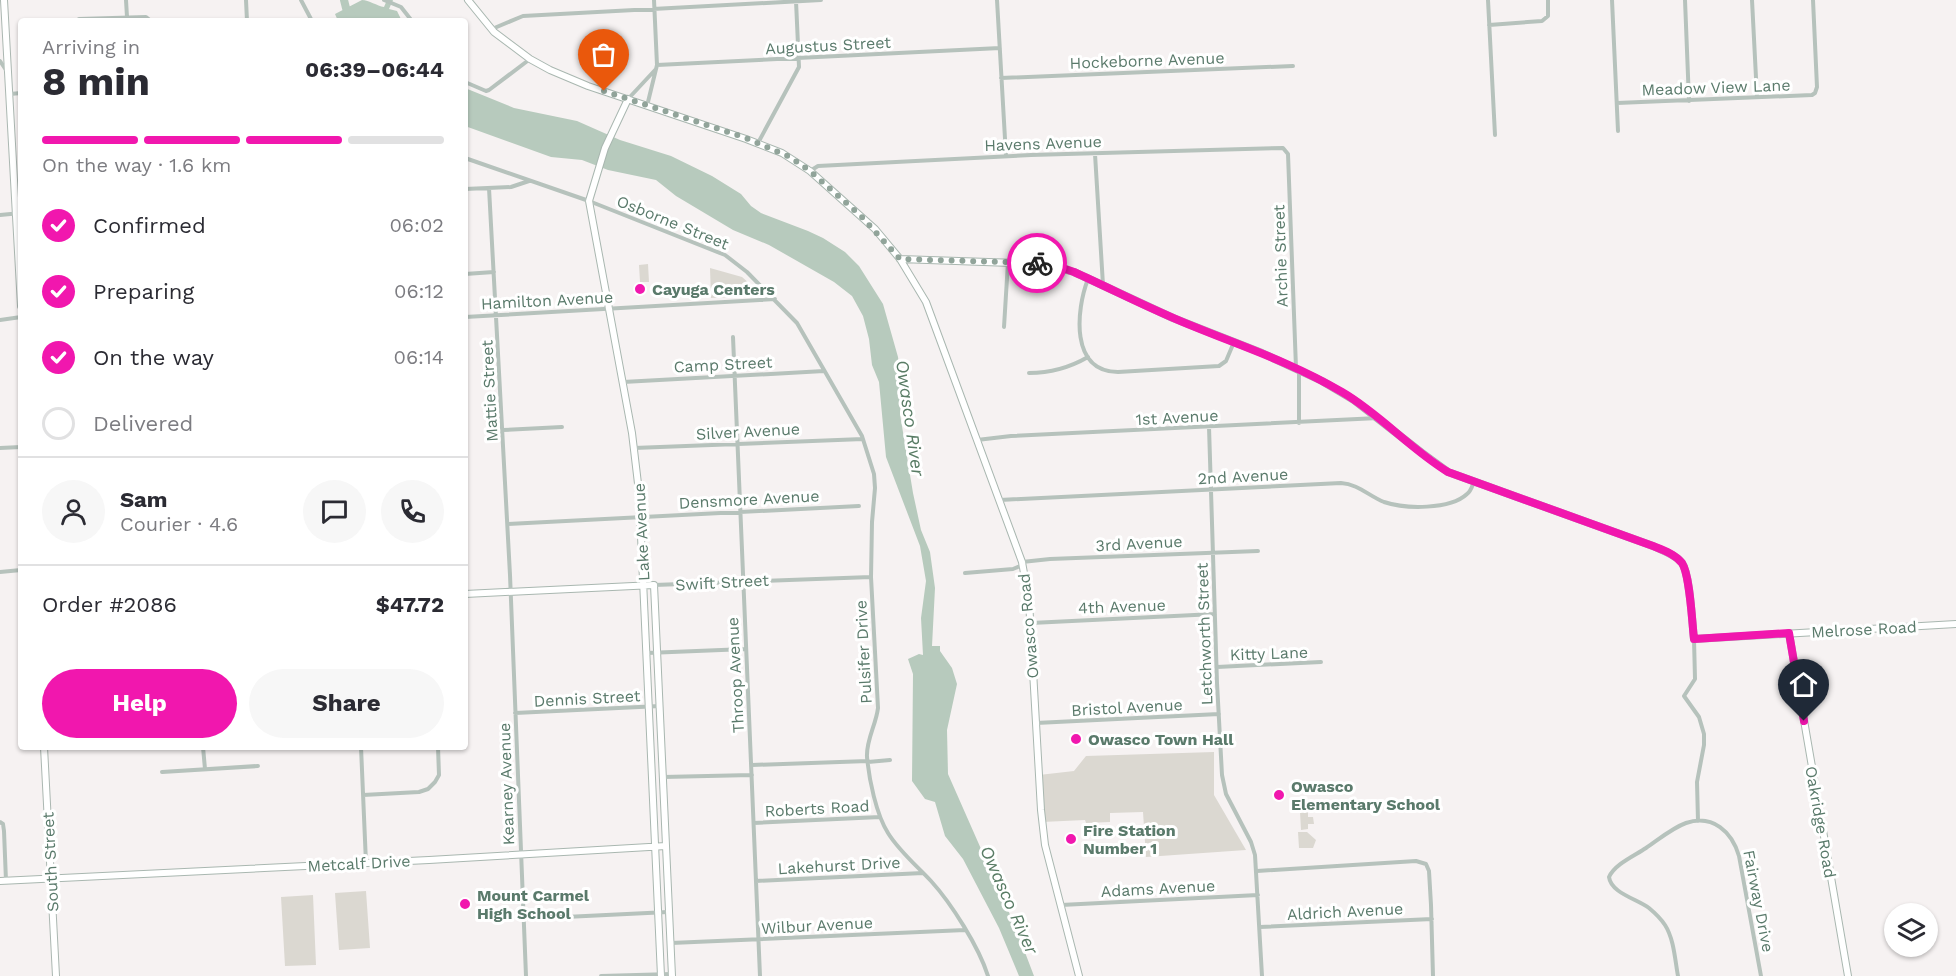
<!DOCTYPE html>
<html lang="en">
<head>
<meta charset="utf-8">
<style>
  :root { --surface:#fff; --page:#f7f7f7; --text:#2b2b33; --muted:#7c7c81; --line:#e1e1e2; --accent:#f117ae }
  body { margin:0; font-family:"Work Sans",sans-serif; background:var(--page); color:var(--text); height:100vh; display:flex; flex-direction:column; font-size:22px; white-space:nowrap }
  * { box-sizing:border-box; margin:0 }
  p { font-size:20px; color:var(--muted) }
  .icon { flex:none; width:33px; height:33px; fill:none; stroke:currentColor; stroke-width:2; stroke-linecap:round; stroke-linejoin:round }
  .map { position:relative; flex:1; overflow:hidden }
  .sheet { position:absolute; left:18px; top:18px; width:450px; height:732px; display:flex; flex-direction:column; background:var(--surface); border-radius:6px; box-shadow:0 2px 4px #0004 }
  .sheet>* { flex:none }
  .fabs { position:absolute; left:1884px; top:903px; display:grid; gap:12px }
  .fabs a { display:grid; place-items:center; width:54px; height:54px; border-radius:50%; background:var(--surface); box-shadow:0 2px 4px #0004; font-size:30px }
  .pin { position:absolute; display:grid; place-items:center; width:51px; height:51px; color:#fff; margin:-62px -26px; border-radius:50% 50% 50% 0; rotate:-45deg; box-shadow:0 0 6px #0007 }
  .pin .icon { rotate:45deg }
  .courier { position:absolute; display:grid; place-items:center; width:60px; height:60px; margin:-30px; border:4px solid #f117ae; border-radius:50%; background:#fff; color:#222; box-shadow:0 2px 8px #0007 }
  .overview em { font-style:normal; font-weight:700 }
  .overview div { display:flex; flex-direction:column-reverse }
  .overview { display:flex; align-items:center; justify-content:space-between; height:102px; padding:0 24px }
  h1 { font-size:39px; font-weight:700; line-height:45px }
  .bar { display:grid; grid-template-columns:repeat(4,1fr); gap:9px 6px; align-content:center; height:72px; padding:0 24px }
  .bar i { height:8px; border-radius:4px; background:var(--line) }
  .bar .on { background:var(--accent) }
  .bar p { grid-column:span 4 }
  .line { display:flex; align-items:center; gap:15px; padding:0 24px; border-top:2px solid var(--line) }
  .line div { flex:1 }
  .round { display:grid; place-items:center; flex:none; width:63px; height:63px; border-radius:32px; background:var(--page) }
  ol { padding:0 24px; list-style:none }
  li { display:flex; align-items:center; gap:18px; height:66px }
  li p { margin-inline-start:auto }
  li .icon { padding:6px; border-radius:50%; background:var(--accent); color:#fff; stroke-width:4 }
  li:last-child { color:var(--muted) }
  li i { width:33px; height:33px; border:3px solid var(--line); border-radius:50% }
  .cta { display:flex; gap:12px; margin-top:auto; padding:12px 24px }
  .cta a { flex:1; height:69px; border-radius:36px; background:var(--accent); color:#fff; font-size:24px; font-weight:700; line-height:69px; text-align:center }
  .cta a+a { background:var(--page); color:var(--text) }
  .map>svg:first-child { display:block }
  .green { fill:#dbd8d1 }
  .water { fill:#b7cabd }
  .lines { fill:none; stroke-linecap:round; stroke-linejoin:round }
  .river { stroke:#b7cabd; stroke-width:8 }
  .secondary-casing { stroke:#a9b7b0; stroke-width:8 }
  .primary-casing { stroke:#abb7b1; stroke-width:8 }
  .street { stroke:#b6c2bc; stroke-width:4 }
  .secondary { stroke:#fff; stroke-width:6 }
  .primary { stroke:#fff; stroke-width:6 }
  .done { stroke:#91a49a; stroke-width:6; stroke-dasharray:0 10.8 }
  .route { stroke:#f117ae; stroke-width:8 }
  .poi-dot { fill:#f117ae; stroke:#fff; stroke-width:2 }
  .labels { text-anchor:middle; stroke-width:6; stroke-linejoin:round; paint-order:stroke }
  .street-label { font-size:16px; fill:#5a7a6b; stroke:#fff }
  .poi-label { font-size:16px; font-weight:bold; fill:#5a7a6b; stroke:#fff; text-anchor:start }
  .water-label { font-size:18px; font-style:italic; fill:#597c65; stroke:#fff }
</style>
</head>
<body>
<div class="map">
<svg width="1956" height="976" viewBox="0 0 1956 976">
  <rect width="100%" height="100%" fill="#f6f2f2"/>
  <path class="green" d="M648,264L649,282H640L639,265Z
    M710,268L742,277L757,290L754,296L711,298Z
    M1214,752V795L1246,850L1146,857L1143,812L1110,813V822L1086,823L1085,820L1042,822L1039,775L1074,771L1086,756Z
    M1308,811V817H1313L1314,824H1308V829L1301,830L1300,812Z
    M1298,832H1307L1316,840L1313,848H1299Z
    M366,891L370,948L339,950L335,893Z
    M313,895L316,965L285,966L281,897Z"/>
  <path class="water" d="M362,0C369,0 377,6 384,7L387,0H393L389,9L397,11L402,21H338L335,14Z
    M465,88L514,108L577,121L620,140L671,156L712,176L741,194L751,206L761,213L808,231L823,238L845,252L859,266L883,304L898,357L902,388L900,414L913,493L921,530L930,552L935,588L932,646H940V651L952,668L957,684L947,730L948,774L1015,926L1034,976H1019L999,928L963,859L945,836L935,802L925,799L912,781L913,674L908,659L919,654L923,655L921,618L926,581L920,546L886,457L879,382L872,365L869,339L863,316L852,296L834,282L769,245L733,230L676,196L656,180L608,170L582,160L551,157L465,126Z"/>
  <g class="lines">
    <path class="river" d="M344,0L346,8L355,21"/>
    <defs>
      <path id="secondary" d="M468,0L494,32L530,59L550,70L588,86L746,139L782,153L810,171L875,229L900,259L926,302L1022,562L1029,601L1041,810L1045,845L1079,976
        M628,99L605,148L589,201L632,433L639,492L661,976
        M900,259L1043,264L1074,272L1173,318L1262,353L1322,381L1354,400L1422,453L1448,472L1653,546C1663,551 1675,554 1682,563C1690,574 1692,622 1694,639L1956,624
        M465,594L654,585L672,976
        M1789,633L1848,976
        M0,881L429,860L666,846"/>
      <path id="primary" d="M4,0L21,306
        M44,747L56,976"/>
    </defs>
    <use href="#secondary" class="secondary-casing"/>
    <use href="#primary" class="primary-casing"/>
    <path class="street" d="M126,0L127,17
      M246,0L247,21
      M301,0L312,21
      M384,0L401,7L412,21
      M997,0L1006,156
      M1488,0L1495,135
      M1612,0L1618,131
      M1685,0L1689,101
      M1752,0L1757,97
      M79,19L146,17L151,21
      M1489,25L1542,21L1548,16V0
      M492,29L523,16L821,0
      M0,61L6,70
      M657,65L1000,48
      M1001,78L1293,66
      M465,82L486,91L489,90L530,59
      M10,94L21,93
      M628,99L656,69
      M1617,103L1812,95L1815,93L1817,87L1813,0
      M647,106L657,65L654,0
      M758,143L799,67L796,1
      M1095,154L1103,285
      M465,158L589,201L725,255L747,272L797,323L862,436L874,474L875,488L872,522L871,577L878,708C876,725 866,740 867,757C869,779 876,814 888,833C899,851 916,865 931,881C951,903 979,947 988,976
      M810,171L818,166L1031,155L1283,148L1288,154L1296,368
      M489,188L510,575L526,976
      M465,189L511,187L529,181
      M0,215L21,213
      M465,274L494,272
      M1088,279C1076,310 1070,372 1118,372L1219,366L1226,361L1234,342
      M465,317L775,299
      M0,320L21,317
      M1004,327L1008,262
      M733,337L760,976
      M1299,370V423
      M1029,373C1051,373 1069,368 1088,357
      M623,382L824,371
      M1209,427L1217,683L1222,775L1226,794L1251,842L1255,855L1262,976
      M503,430L562,427
      M977,440L1011,436L1378,418
      M0,448L21,447
      M634,448L863,439
      M1000,500L1341,483C1358,484 1369,496 1384,502C1405,509 1450,510 1467,494C1471,491 1472,486 1474,482
      M508,524L859,506
      M0,572L21,570
      M965,573L1013,569L1020,566L1022,562L1050,559L1258,551
      M654,585L871,577
      M1031,623L1215,614
      M1694,639L1695,679L1684,696L1699,717L1704,734V745L1697,782L1698,821
      M647,653L746,649
      M1217,667L1321,662
      M515,713L660,706
      M1036,723L1219,714
      M203,747L205,769
      M361,747L366,863
      M868,762L890,760
      M752,765L868,761
      M162,772L258,766
      M663,777L752,775
      M363,795L419,792L428,789L435,782L439,775L438,747
      M0,822L3,824L4,831L6,881
      M754,823L880,817
      M1257,871L1416,861L1426,864L1429,871L1431,905L1433,976
      M756,881L923,873
      M1061,905L1258,895
      M524,919L668,912
      M1260,927L1432,919
      M671,943L965,930
      M601,976L672,974
      M1678,976C1675,960 1674,939 1665,925C1661,919 1655,913 1649,908C1637,899 1611,893 1609,877C1615,864 1634,856 1646,848C1658,840 1672,828 1686,823C1713,814 1732,832 1739,856L1761,976"/>
    <use href="#secondary" class="secondary"/>
    <use href="#primary" class="primary"/>
  </g>
  <g class="lines">
    <path class="done" d="M604,91L746,138L790,157L810,171L861,216L900,259L1037,263"/>
    <path class="route" d="M1037,263L1057,266L1074,272C1114,290 1154,311 1195,327C1244,347 1295,364 1342,392C1380,414 1410,449 1448,472L1653,546C1663,550 1675,554 1682,563C1690,575 1692,622 1694,639L1789,633L1804,721"/>
  </g>
  <g class="poi-dot">
    <circle cx="640" cy="289" r="6"/>
    <circle cx="1076" cy="739" r="6"/>
    <circle cx="1279" cy="795" r="6"/>
    <circle cx="1071" cy="839" r="6"/>
    <circle cx="465" cy="904" r="6"/>
  </g>
  <g class="labels">
    <g class="street-label">
      <text transform="translate(828 45) rotate(-3)" y="6">Augustus Street</text>
      <text transform="translate(1147 60) rotate(-2)" y="6">Hockeborne Avenue</text>
      <text transform="translate(1716 87) rotate(-2)" y="6">Meadow View Lane</text>
      <text transform="translate(1043 143) rotate(-2)" y="6">Havens Avenue</text>
      <text transform="translate(673 222) rotate(22)" y="6">Osborne Street</text>
      <text transform="translate(1280 256) rotate(-92)" y="6">Archie Street</text>
      <text transform="translate(547 300) rotate(-3)" y="6">Hamilton Avenue</text>
      <text transform="translate(723 364) rotate(-3)" y="6">Camp Street</text>
      <text transform="translate(489 391) rotate(-93)" y="6">Mattie Street</text>
      <text transform="translate(1177 417) rotate(-3)" y="6">1st Avenue</text>
      <text transform="translate(748 431) rotate(-3)" y="6">Silver Avenue</text>
      <text transform="translate(1243 476) rotate(-3)" y="6">2nd Avenue</text>
      <text transform="translate(749 499) rotate(-3)" y="6">Densmore Avenue</text>
      <text transform="translate(641 532) rotate(-93)" y="6">Lake Avenue</text>
      <text transform="translate(1139 543) rotate(-3)" y="6">3rd Avenue</text>
      <text transform="translate(722 582) rotate(-3)" y="6">Swift Street</text>
      <text transform="translate(1122 606) rotate(-2)" y="6">4th Avenue</text>
      <text transform="translate(1028 626) rotate(-95)" y="6">Owasco Road</text>
      <text transform="translate(1864 629) rotate(-3)" y="6">Melrose Road</text>
      <text transform="translate(1204 634) rotate(-92)" y="6">Letchworth Street</text>
      <text transform="translate(863 652) rotate(-93)" y="6">Pulsifer Drive</text>
      <text transform="translate(1269 653) rotate(-2)" y="6">Kitty Lane</text>
      <text transform="translate(735 675) rotate(-93)" y="6">Throop Avenue</text>
      <text transform="translate(587 698) rotate(-3)" y="6">Dennis Street</text>
      <text transform="translate(1127 707) rotate(-3)" y="6">Bristol Avenue</text>
      <text transform="translate(506 784) rotate(-92)" y="6">Kearney Avenue</text>
      <text transform="translate(817 808) rotate(-3)" y="6">Roberts Road</text>
      <text transform="translate(1821 822) rotate(80)" y="6">Oakridge Road</text>
      <text transform="translate(50 862) rotate(-93)" y="6">South Street</text>
      <text transform="translate(359 863) rotate(-3)" y="6">Metcalf Drive</text>
      <text transform="translate(839 865) rotate(-3)" y="6">Lakehurst Drive</text>
      <text transform="translate(1158 888) rotate(-3)" y="6">Adams Avenue</text>
      <text transform="translate(1759 901) rotate(79)" y="6">Fairway Drive</text>
      <text transform="translate(1345 911) rotate(-3)" y="6">Aldrich Avenue</text>
      <text transform="translate(817 925) rotate(-3)" y="6">Wilbur Avenue</text>
    </g>
    <g class="poi-label">
      <text x="652" y="295">Cayuga Centers</text>
      <text x="1088" y="745">Owasco Town Hall</text>
      <text x="1291" y="792">Owasco<tspan x="1291" dy="18">Elementary School</tspan></text>
      <text x="1083" y="836">Fire Station<tspan x="1083" dy="18">Number 1</tspan></text>
      <text x="477" y="901">Mount Carmel<tspan x="477" dy="18">High School</tspan></text>
    </g>
    <g class="water-label">
      <text transform="translate(910 418) rotate(82)" y="6">Owasco River</text>
      <text transform="translate(1009 900) rotate(66)" y="6">Owasco River</text>
    </g>
  </g>
</svg>
<div class="fabs">
<a><svg class="icon" aria-label="layers" viewBox="0 0 24 24"><path d="M12 4l9 5-9 5-9-5zM3 14l9 5 9-5"/></svg></a>
</div>
<div class="pin" style="left:604px;top:91px;background:#ea580c"><svg class="icon" aria-label="bag" viewBox="0 0 24 24"><path d="M5 8h14l-1 12H6zM9 8a3 3 0 0 1 6 0"/></svg></div>
<div class="pin" style="left:1804px;top:721px;background:#1f2937"><svg class="icon" aria-label="home" viewBox="0 0 24 24"><path d="M3 11l9-7 9 7M6 9v11h12V9"/></svg></div>
<div class="courier" style="left:1037px;top:263px"><svg class="icon" aria-label="bike" viewBox="0 0 24 24"><circle cx="6" cy="16" r="4"/><circle cx="18" cy="16" r="4"/><path d="M6 16l4-8h5l3 8M10 8l3 8H6M13 5h3"/></svg></div>
<section class="sheet">
<div class="overview"><div><h1>8 min</h1><p>Arriving in</p></div><em>06:39–06:44</em></div>
<div class="bar"><i class="on"></i><i class="on"></i><i class="on"></i><i></i><p>On the way · 1.6 km</p></div>
<ol>
<li><svg class="icon" aria-label="check" viewBox="0 0 24 24"><path d="M5 12l5 5 9-10"/></svg>Confirmed<p>06:02</p></li>
<li><svg class="icon" aria-label="check" viewBox="0 0 24 24"><path d="M5 12l5 5 9-10"/></svg>Preparing<p>06:12</p></li>
<li><svg class="icon" aria-label="check" viewBox="0 0 24 24"><path d="M5 12l5 5 9-10"/></svg>On the way<p>06:14</p></li>
<li><i></i>Delivered</li>
</ol>
<div class="line" style="height:108px"><a class="round"><svg class="icon" aria-label="person" viewBox="0 0 24 24"><circle cx="12" cy="8" r="4"/><path d="M4 21q1-7 8-7t8 7"/></svg></a><div><b>Sam</b><p>Courier · 4.6</p></div><a class="round"><svg class="icon" aria-label="chat" viewBox="0 0 24 24"><path d="M4 5h16v11H9l-5 4z"/></svg></a><a class="round"><svg class="icon" aria-label="phone" viewBox="0 0 24 24"><path d="M5 4h4l2 5-3 2q2 4 5 5l2-3 5 2v4C11 20 4 13 5 4z"/></svg></a></div>
<div class="line" style="height:78px"><div>Order #2086</div><b>$47.72</b></div>
<div class="cta"><a>Help</a><a>Share</a></div>
</section>
</div>
</body>
</html>
